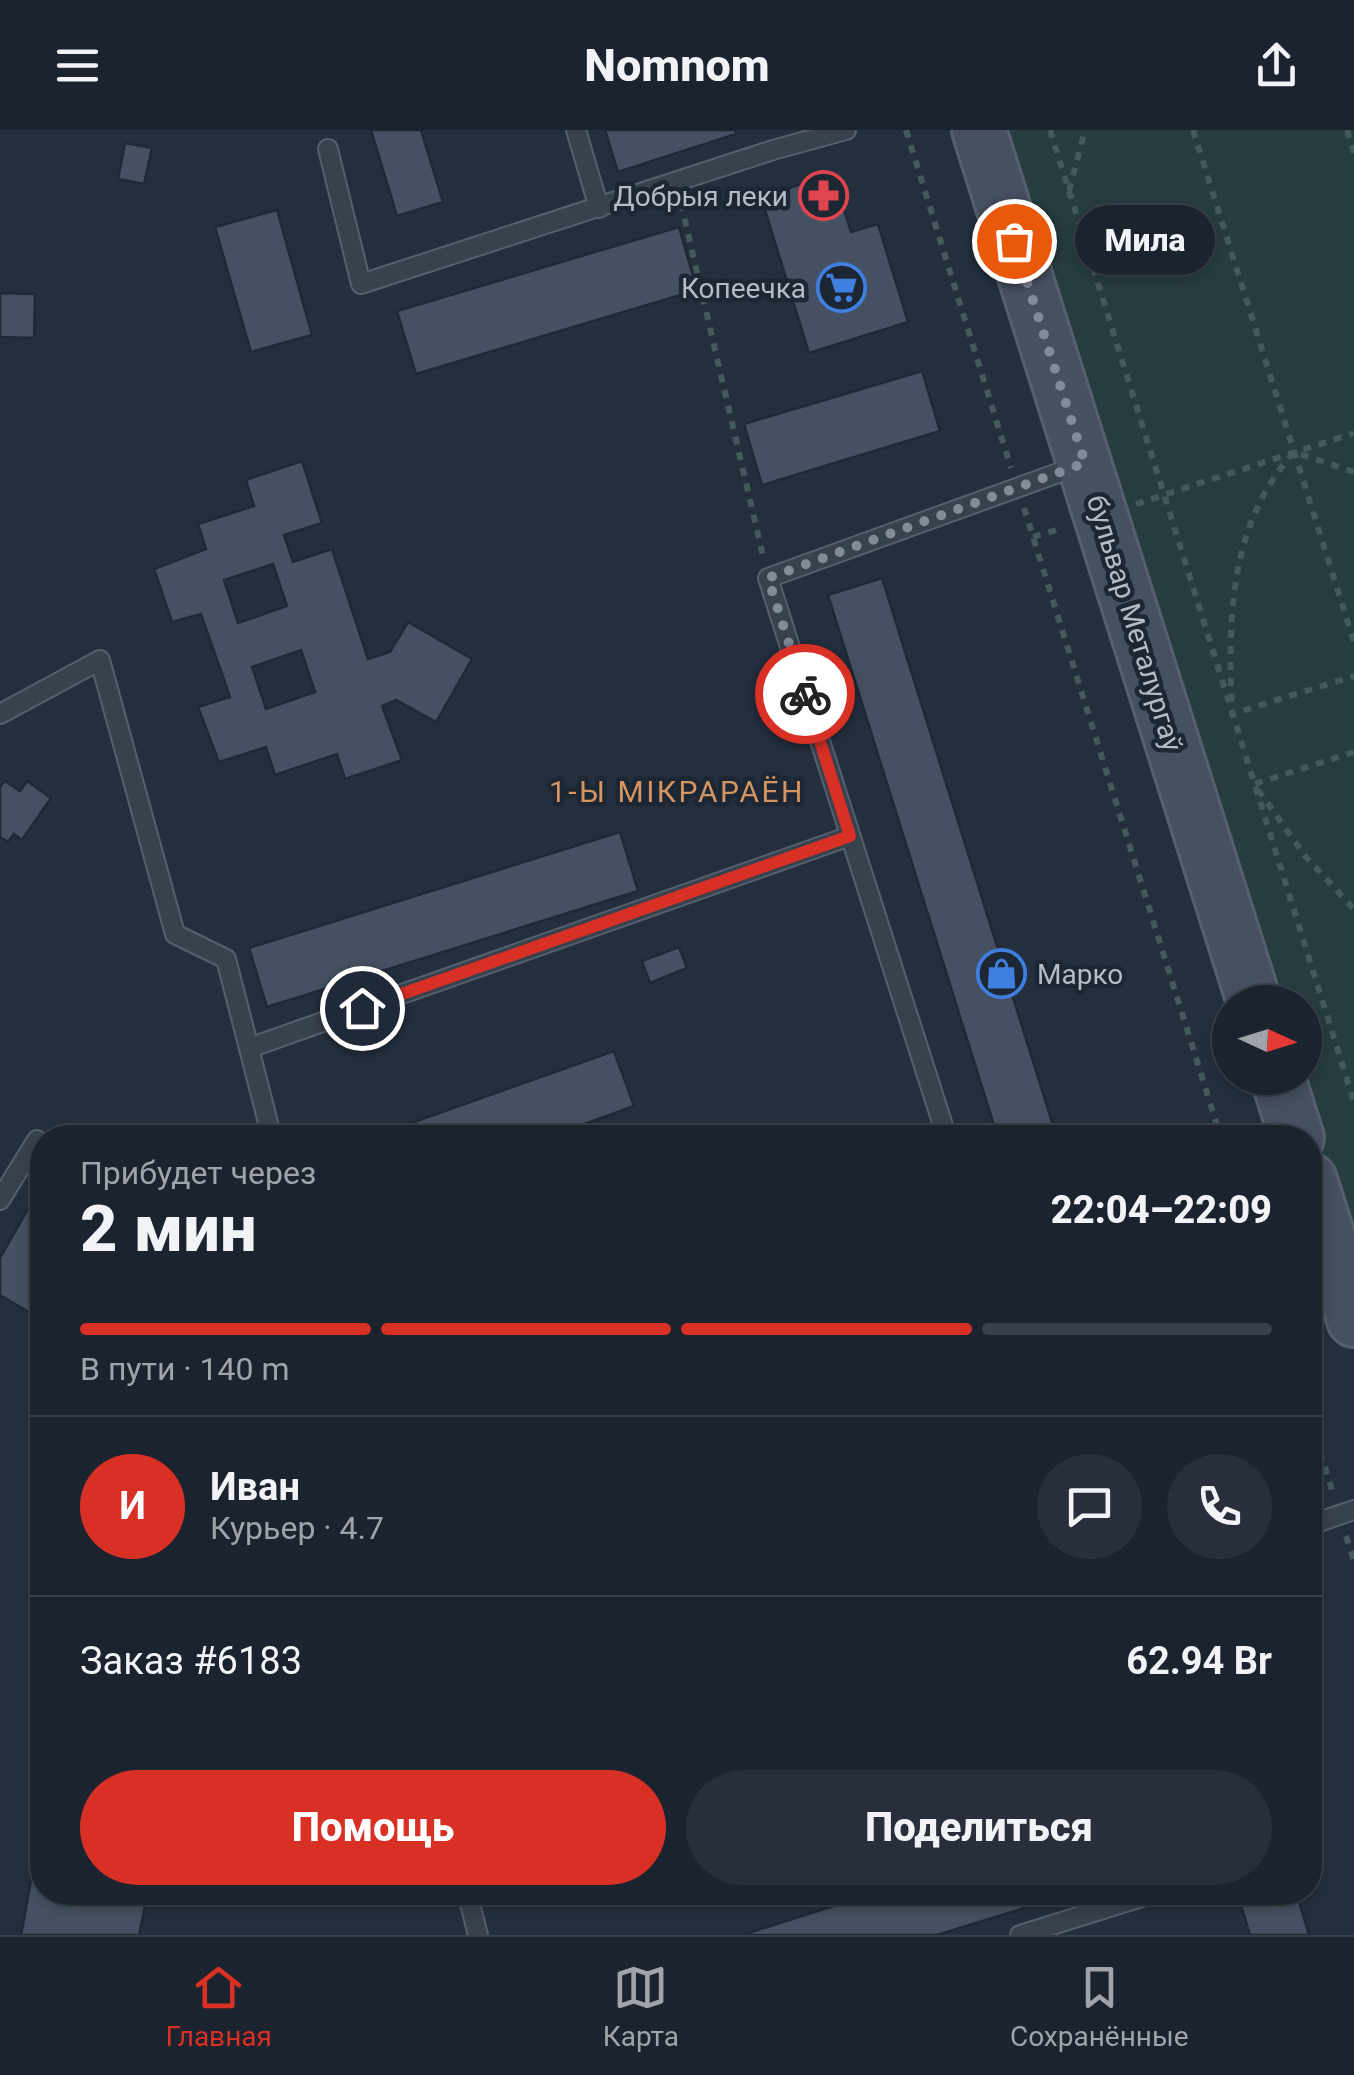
<!DOCTYPE html>
<html lang="ru">
<head>
<meta charset="utf-8">
<style>
  :root { --surface:#1b232e; --page:#282f3a; --text:#f1f3f6; --muted:#a0a4aa; --line:#39404a; --accent:#d93025 }
  body { margin:0; font-family:Roboto,sans-serif; background:var(--page); color:var(--text); height:100vh; display:flex; flex-direction:column; font-size:38px; white-space:nowrap }
  * { box-sizing:border-box; margin:0 }
  p { font-size:32px; color:var(--muted) }
  .icon { flex:none; width:55px; height:55px; fill:none; stroke:currentColor; stroke-width:2; stroke-linecap:round; stroke-linejoin:round }
  .map { position:relative; flex:1; overflow:hidden }
  .drawer { position:absolute; left:30px; top:995px; width:1292px; height:780px; display:flex; flex-direction:column; background:var(--surface); border-radius:40px; box-shadow:0 5px 15px #0003,0 0 0 2px var(--line) }
  .drawer>* { flex:none }
  .needle { width:65px; rotate:94deg }
  .tools { position:absolute; left:1212px; top:855px; display:grid; gap:20px }
  .tools a { display:grid; place-items:center; width:110px; height:110px; border-radius:50%; background:var(--surface); box-shadow:0 5px 15px #0003,0 0 0 2px var(--line); font-size:50px }
  .pin { position:absolute; display:grid; place-items:center; width:85px; height:85px; color:#fff; margin:-42px; border:5px solid #fff; border-radius:50%; box-shadow:0 2px 10px #0007 }
  .courier { position:absolute; display:grid; place-items:center; width:100px; height:100px; margin:-50px; border:8px solid #d93025; border-radius:50%; background:#fff; color:#222; box-shadow:0 2px 12px #0007 }
  .bubble { position:absolute; height:70px; border-radius:35px; background:var(--surface); box-shadow:0 5px 15px #0003,0 0 0 2px var(--line); font-size:32px; font-weight:800; line-height:70px; text-align:center }
  .headline em { font-style:normal; font-weight:800 }
  .headline div { display:flex; flex-direction:column-reverse }
  .headline { display:flex; align-items:center; justify-content:space-between; height:170px; padding:0 50px }
  h1 { font-size:65px; font-weight:800; line-height:75px }
  .bar { display:grid; grid-template-columns:repeat(4,1fr); gap:15px 10px; align-content:center; height:120px; padding:0 50px }
  .bar i { height:12px; border-radius:8px; background:var(--line) }
  .bar .selected { background:var(--accent) }
  .bar p { grid-column:span 4 }
  .line { display:flex; align-items:center; gap:25px; padding:0 50px; border-top:2px solid var(--line) }
  .line div { flex:1 }
  .round { display:grid; place-items:center; flex:none; width:105px; height:105px; border-radius:52px; background:var(--page) }
  .action { display:flex; gap:20px; margin-top:auto; padding:20px 50px }
  .action a { flex:1; height:115px; border-radius:60px; background:var(--accent); color:#fff; font-size:40px; font-weight:800; line-height:115px; text-align:center }
  .action a+a { background:var(--page); color:var(--text) }
  header { display:flex; justify-content:space-between; align-items:center; height:130px; padding:0 50px; background:var(--surface); font-size:45px; font-weight:800 }
  .tabs { display:flex; justify-content:space-around; align-items:center; height:140px; border-top:2px solid var(--line); background:var(--surface); font-size:28px; color:var(--muted) }
  .tabs a { display:grid; justify-items:center; gap:5px }
  .tabs .selected { color:var(--accent) }
  .map>svg:first-child { display:block }
  .green { fill:#263c3f }
  .building { fill:#455162; stroke:#1f2835; stroke-width:2.5; fill-rule:evenodd }
  .lines { fill:none; stroke-linecap:round; stroke-linejoin:round }
  .lane-casing { stroke:#565f6c; stroke-width:22 }
  .secondary-casing { stroke:#565f6c; stroke-width:58 }
  .path { stroke:#44595c; stroke-width:6; stroke-dasharray:8 8; stroke-linecap:butt }
  .lane { stroke:#38414e; stroke-width:18 }
  .secondary { stroke:#465061; stroke-width:52 }
  .done { stroke:#828b98; stroke-width:10; stroke-dasharray:0 18 }
  .route { stroke:#d93025; stroke-width:12 }
  .labels { text-anchor:middle; stroke-width:9; stroke-linejoin:round; paint-order:stroke }
  .poi-label { font-size:28px; fill:#b4bcc9; stroke:#1d2633; text-anchor:end }
  .street-label { font-size:28px; fill:#b4bcc9; stroke:#1d2633 }
  .neighbourhood-label { font-size:30px; letter-spacing:2.5px; fill:#d59563; stroke:#1d2633 }
</style>
</head>
<body>
<header><svg class="icon" aria-label="menu" viewBox="0 0 24 24"><path d="M4 6h16M4 12h16M4 18h16"/></svg>Nomnom<svg class="icon" aria-label="share" viewBox="0 0 24 24"><path d="M12 15V3M7 8l5-5 5 5M5 13v7h14v-7"/></svg></header>
<div class="map">
<svg width="1354" height="1805" viewBox="0 0 1354 1805">
  <rect width="100%" height="100%" fill="#242f3e"/>
  <path class="green" d="M1003,0H1354V1126L1298,948H1305V872H1275Z"/>
  <path class="building" d="M371,0H421L443,72L397,86Z
    M605,0H735L736,4L618,42Z
    M125,13L152,18L144,54L118,49Z
    M833,44L851,102L878,94L908,192L809,223L761,67Z
    M277,80L312,205L251,222L215,97Z
    M679,97L697,160L416,244L397,181Z
    M0,163L35,164L34,208L0,207Z
    M922,241L940,301L762,355L744,294Z
    M302,331L322,393L284,405L293,432L332,419L368,529L390,522L408,492L472,529L436,592L396,570L382,576L402,630L345,649L337,624L275,645L266,617L219,632L198,577L230,567L201,484L172,492L154,439L206,419L198,394L254,376L246,350ZM273,434L287,476L238,493L224,450ZM301,520L315,562L266,579L252,537Z
    M882,448L1057,1008H998L828,465Z
    M5,651L20,661L27,651L51,668L22,710L14,704L8,712L0,707V657Z
    M620,702L638,761L267,877L249,818Z
    M679,817L687,838L650,853L642,831Z
    M614,921L634,976L546,1008H369Z
    M28,1079L42,1088V1190L0,1165V1128Z
    M42,1691V1762H148L139,1805H21Z
    M878,1762H1041L1044,1772L937,1805H742Z
    M1237,1762H1296L1309,1805H1250Z"/>
  <g class="lines">
    <defs>
      <path id="lane" d="M576,0L599,78
        M328,19L361,154L773,20L846,0
        M0,584L100,530L175,804L226,829L272,1008
        M249,918L850,706
        M947,1008L768,448L1080,335
        M0,1070L37,1010
        M1310,1395L1354,1380
        M467,1762L478,1805
        M1020,1805L1158,1762"/>
      <path id="secondary" d="M979,0L1254,872
        M1278,948L1297,1008
        M1310,1050L1354,1190"/>
    </defs>
    <use href="#lane" class="lane-casing"/>
    <use href="#secondary" class="secondary-casing"/>
    <path class="path" d="M906,0L1011,338
      M1050,0L1354,972
      M1193,0L1354,512
      M1347,0L1354,23
      M1069,61L1085,0
      M681,73L763,426
      M1354,342L1294,322C1228,396 1228,490 1232,584L1354,546
      M1136,374L1354,303
      M1024,378L1221,1008
      M1033,407L1063,398
      M1354,622L1254,654L1305,726L1354,779
      M1310,1291L1334,1366
      M1346,1406L1354,1431"/>
    <use href="#lane" class="lane"/>
    <use href="#secondary" class="secondary"/>
  </g>
  <g class="lines">
    <path class="done" d="M805,564L768,448L1085,333L1014,111"/>
    <path class="route" d="M362,878L850,706L805,564"/>
  </g>
  <defs>
    <symbol id="pharmacy-ring" viewBox="-11 -11 22 22"><circle r="9.5" fill="#1d2633" stroke="#e0444e" stroke-width="1.5"/><path d="M-2-6h4v4h4v4h-4v4h-4v-4h-4v-4h4Z" fill="#e0444e"/></symbol>
    <symbol id="supermarket-ring" viewBox="-11 -11 22 22"><circle r="9.5" fill="#1d2633" stroke="#3f7fe0" stroke-width="1.5"/><path d="M-6-5.5h2.5l.6 2H6L4.5 2H-2.5L-4.4-4H-6ZM-1.5 3.2a1.3 1.3 0 1 0 .1 0ZM3 3.2a1.3 1.3 0 1 0 .1 0Z" fill="#3f7fe0"/></symbol>
    <symbol id="shop-ring" viewBox="-11 -11 22 22"><circle r="9.5" fill="#1d2633" stroke="#3f7fe0" stroke-width="1.5"/><path d="M-5-2.5h2.3a2.7 3.5 0 0 1 5.4 0H5L5.5 6h-11ZM-1.5-2.5h3a1.5 2.3 0 0 0-3 0Z" fill="#3f7fe0"/></symbol>
  </defs>
  <g fill-rule="evenodd">
    <use href="#pharmacy-ring" x="796" y="38" width="55" height="55"/>
    <use href="#supermarket-ring" x="814" y="130" width="55" height="55"/>
    <use href="#shop-ring" x="974" y="816" width="55" height="55"/>
  </g>
  <g class="labels">
    <g class="poi-label">
      <text x="788" y="76">Добрыя леки</text>
      <text x="806" y="168">Копеечка</text>
      <text x="1037" y="854" text-anchor="start">Марко</text>
    </g>
    <g class="street-label">
      <text transform="translate(1135 493) rotate(73)" y="10">бульвар Металургаў</text>
    </g>
    <g class="neighbourhood-label">
      <text x="677" y="672">1-Ы МІКРАРАЁН</text>
    </g>
  </g>
</svg>
<div class="tools">
<a><svg class="needle" viewBox="-14 -14 28 28"><path d="M0-13l5 13h-10z" fill="#e53935"/><path d="M0 13l5-13h-10z" fill="#a0a4aa"/></svg></a>
</div>
<div class="pin" style="left:1014px;top:111px;background:#ea580c"><svg class="icon" aria-label="bag" viewBox="0 0 24 24"><path d="M5 8h14l-1 12H6zM9 8a3 3 0 0 1 6 0"/></svg></div>
<div class="pin" style="left:362px;top:878px;background:#1f2937"><svg class="icon" aria-label="home" viewBox="0 0 24 24"><path d="M3 11l9-7 9 7M6 9v11h12V9"/></svg></div>
<div class="courier" style="left:805px;top:564px"><svg class="icon" aria-label="bike" viewBox="0 0 24 24"><circle cx="6" cy="16" r="4"/><circle cx="18" cy="16" r="4"/><path d="M6 16l4-8h5l3 8M10 8l3 8H6M13 5h3"/></svg></div>
<div class="bubble" style="left:1075px;top:75px;width:140px">Мила</div>
<section class="drawer">
<div class="headline"><div><h1>2 мин</h1><p>Прибудет через</p></div><em>22:04–22:09</em></div>
<div class="bar"><i class="selected"></i><i class="selected"></i><i class="selected"></i><i></i><p>В пути · 140 m</p></div>
<div class="line" style="height:180px"><b class="round" style="background:var(--accent);color:#fff">И</b><div><b>Иван</b><p>Курьер · 4.7</p></div><a class="round"><svg class="icon" aria-label="chat" viewBox="0 0 24 24"><path d="M4 5h16v11H9l-5 4z"/></svg></a><a class="round"><svg class="icon" aria-label="phone" viewBox="0 0 24 24"><path d="M5 4h4l2 5-3 2q2 4 5 5l2-3 5 2v4C11 20 4 13 5 4z"/></svg></a></div>
<div class="line" style="height:130px"><div>Заказ #6183</div><b>62.94 Br</b></div>
<div class="action"><a>Помощь</a><a>Поделиться</a></div>
</section>
</div>
<nav class="tabs">
<a class="selected"><svg class="icon" aria-label="home" viewBox="0 0 24 24"><path d="M3 11l9-7 9 7M6 9v11h12V9"/></svg>Главная</a>
<a><svg class="icon" aria-label="map" viewBox="0 0 24 24"><path d="M3 6l6-2 6 2 6-2v14l-6 2-6-2-6 2zM9 4v14M15 6v14"/></svg>Карта</a>
<a><svg class="icon" aria-label="saved" viewBox="0 0 24 24"><path d="M7 4h10v16l-5-4-5 4z"/></svg>Сохранённые</a>
</nav>
</body>
</html>
